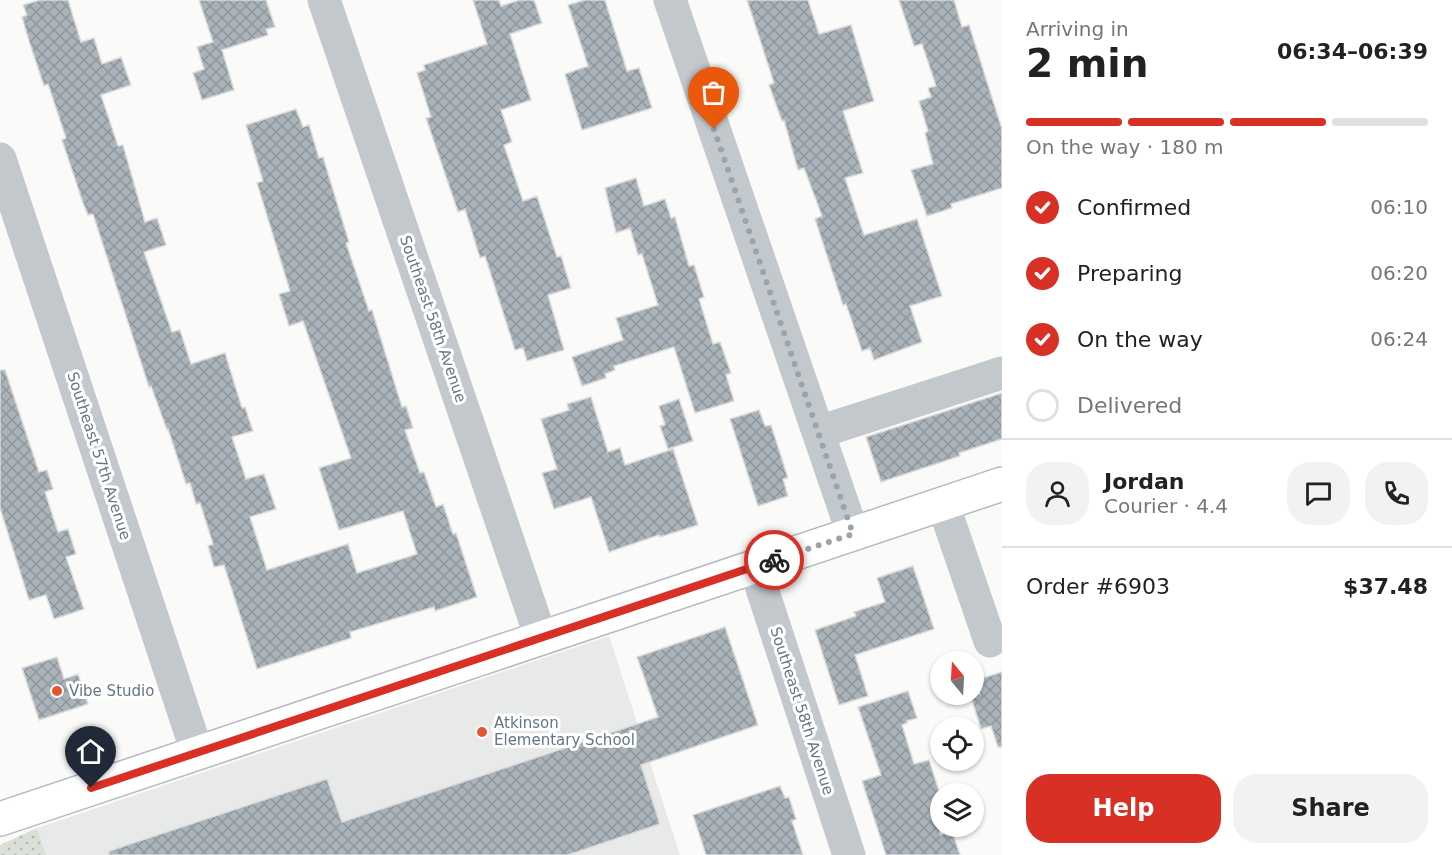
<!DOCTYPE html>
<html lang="en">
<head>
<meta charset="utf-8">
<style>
  :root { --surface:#fff; --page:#f2f2f2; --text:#222; --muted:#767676; --line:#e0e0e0; --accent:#d93025 }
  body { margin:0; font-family:"DejaVu Sans",sans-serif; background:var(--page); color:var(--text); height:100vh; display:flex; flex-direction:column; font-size:22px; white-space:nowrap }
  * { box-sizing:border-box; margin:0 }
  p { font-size:20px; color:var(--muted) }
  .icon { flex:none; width:33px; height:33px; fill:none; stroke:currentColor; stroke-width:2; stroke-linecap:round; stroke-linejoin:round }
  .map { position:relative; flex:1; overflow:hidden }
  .drawer { display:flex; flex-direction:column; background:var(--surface); width:450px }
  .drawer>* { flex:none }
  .needle { width:39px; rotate:342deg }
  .controls { position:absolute; left:930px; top:651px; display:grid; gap:12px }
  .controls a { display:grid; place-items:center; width:54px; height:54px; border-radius:50%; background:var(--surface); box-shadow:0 2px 4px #0004; font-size:30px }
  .pin { position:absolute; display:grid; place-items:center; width:51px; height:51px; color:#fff; margin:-62px -26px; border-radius:50% 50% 50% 0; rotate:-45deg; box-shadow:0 0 6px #0007 }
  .pin .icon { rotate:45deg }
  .courier { position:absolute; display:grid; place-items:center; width:60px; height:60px; margin:-30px; border:4px solid #d93025; border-radius:50%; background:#fff; color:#222; box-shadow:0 2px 8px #0007 }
  .headline em { font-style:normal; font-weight:600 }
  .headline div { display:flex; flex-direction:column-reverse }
  .headline { display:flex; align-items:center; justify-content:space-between; height:102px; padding:0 24px }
  h1 { font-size:39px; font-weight:600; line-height:45px }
  .bar { display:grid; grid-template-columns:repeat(4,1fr); gap:9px 6px; align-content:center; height:72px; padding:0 24px }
  .bar i { height:8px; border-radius:4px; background:var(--line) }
  .bar .active { background:var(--accent) }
  .bar p { grid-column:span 4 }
  .line { display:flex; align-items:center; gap:15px; padding:0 24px; border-top:2px solid var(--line) }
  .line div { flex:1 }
  .round { display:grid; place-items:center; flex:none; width:63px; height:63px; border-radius:24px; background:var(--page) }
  ol { padding:0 24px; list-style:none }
  li { display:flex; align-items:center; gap:18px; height:66px }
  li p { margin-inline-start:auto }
  li .icon { padding:6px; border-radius:50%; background:var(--accent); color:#fff; stroke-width:4 }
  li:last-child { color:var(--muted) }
  li i { width:33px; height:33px; border:3px solid var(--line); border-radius:50% }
  .primary-button { display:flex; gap:12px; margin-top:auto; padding:12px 24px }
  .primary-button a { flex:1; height:69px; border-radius:24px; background:var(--accent); color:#fff; font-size:24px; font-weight:600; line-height:69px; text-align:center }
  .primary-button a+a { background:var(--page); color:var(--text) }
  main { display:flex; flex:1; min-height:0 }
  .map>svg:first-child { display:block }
  .built { fill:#e8e9e9 }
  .grass { fill:url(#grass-dots) }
  .building { fill:url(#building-cross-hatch); stroke:#dcdcda; stroke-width:1.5 }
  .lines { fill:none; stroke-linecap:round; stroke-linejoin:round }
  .major-casing { stroke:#b5babe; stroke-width:36 }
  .minor { stroke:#c3c8cc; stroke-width:33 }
  .major { stroke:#fff; stroke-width:33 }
  .done { stroke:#99a4ac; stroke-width:6; stroke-dasharray:0 10.8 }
  .route { stroke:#d93025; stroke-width:8 }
  .poi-dot { fill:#e4572e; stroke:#fff; stroke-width:2 }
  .labels { text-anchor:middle; stroke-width:6; stroke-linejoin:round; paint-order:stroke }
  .street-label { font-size:15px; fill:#657683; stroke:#fff }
  .poi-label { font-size:15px; fill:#657683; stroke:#fff; text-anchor:start }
</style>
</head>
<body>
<main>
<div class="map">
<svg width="1002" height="855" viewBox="0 0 1002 855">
  <defs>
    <pattern id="grass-dots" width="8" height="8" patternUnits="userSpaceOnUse" patternTransform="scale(1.5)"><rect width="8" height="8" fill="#dadfd7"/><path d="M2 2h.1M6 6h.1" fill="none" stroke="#b4b9b4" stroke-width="1.8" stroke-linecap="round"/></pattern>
    <pattern id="building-cross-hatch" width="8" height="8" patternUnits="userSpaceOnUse" patternTransform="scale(1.5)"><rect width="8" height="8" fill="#aab3b9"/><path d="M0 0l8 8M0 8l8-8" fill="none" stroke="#8e969c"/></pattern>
  </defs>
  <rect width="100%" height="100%" fill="#fafaf8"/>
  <path class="built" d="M609,636L680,855H46L37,828Z"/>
  <path class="grass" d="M37,828L46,855H0V845Z"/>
  <path class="building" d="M40,0H68L81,42L94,38L102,64L121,57L131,85L101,95L118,146L123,145L145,222L157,218L166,245L144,252L172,332L180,330L191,364L225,353L242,408L245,407L253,431L232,437L246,479L264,474L276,509L250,517L267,570L348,544L357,573L417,554L403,511L339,530L319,468L351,458L303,321L289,326L279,294L290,291L257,183L263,181L246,125L296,109L303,127L309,125L319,158L323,157L349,242L346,243L369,311L372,310L402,407L406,406L413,428L405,430L420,473L424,472L436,507L443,504L453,534L456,533L477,597L435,611L434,607L350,632L351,638L257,669L224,565L214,567L208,546L213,544L200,503L196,504L190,483L186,484L168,429L167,430L151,386L149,387L93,214L88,215L83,203L62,140L66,138L48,84L44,86L29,41L22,17L27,15L23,5Z
    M199,0H266L275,27L266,29L268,35L222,50L234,90L202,100L193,73L204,69L197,47L213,42Z
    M473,0H499L501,6L520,0H534L542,23L510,34L531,100L501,110L512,142L504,145L523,201L537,196L557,257L561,256L571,288L548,295L564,350L527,361L523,348L515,350L485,256L480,258L465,209L458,212L426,118L431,117L417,73L425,70L424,65L487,44Z
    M585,0H605L627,71L639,68L652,108L582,130L565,74L588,66L568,5Z
    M747,0H808L819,34L851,25L874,101L843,111L863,173L845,178L864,235L917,219L942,296L910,306L922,342L874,360L870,348L862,351L846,304L843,305L815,219L822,216L804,168L798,170L784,120L782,121L778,110L769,85L774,83Z
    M899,0H954L962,27L969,25L1002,129V188L951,204L952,208L927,216L911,170L933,164L925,133L928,131L919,101L931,97L928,88L936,86L922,44L914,46Z
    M636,178L644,206L665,199L671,218L675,217L689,266L694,265L704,297L699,299L713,344L720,342L731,373L726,375L734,401L695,413L674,347L614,366L615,370L605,374L606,378L582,386L572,357L623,340L616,318L658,305L642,254L638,255L630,228L616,233L605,188Z
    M0,370H5L39,472L47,470L53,489L45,492L58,532L68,529L76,554L66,557L84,609L54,619L46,595L29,600L0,508Z
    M1002,393V439L959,453L960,456L881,482L866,437Z
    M591,397L608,452L620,448L625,465L673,449L698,525L660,537L659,535L609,552L591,497L554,509L542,473L557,469L541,419L569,410L567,404Z
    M679,399L693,441L668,449L660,426L665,425L659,406Z
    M759,410L765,426L771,425L788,478L783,479L788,496L758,506L730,419Z
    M913,566L934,629L855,655L868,696L839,705L815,630L856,616L854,612L885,602L877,578Z
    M725,627L758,725L641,765L660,824L568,855H109V851L327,779L342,822L658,717L637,657Z
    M57,657L64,679L78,674L88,704L39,720L22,668Z
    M1002,672V747H998L991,726L981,729L970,694H980L976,680Z
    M908,691L917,718L907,721V723L902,725L914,764L929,760L940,794V835L952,831L960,855H886L862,781L881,775L858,707Z
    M780,786L785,798L789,797L796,819L792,821L803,855H706L693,815Z"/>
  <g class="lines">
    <defs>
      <path id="major" d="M0,819L1002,484"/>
    </defs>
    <use href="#major" class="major-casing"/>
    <path class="minor" d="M324,0L541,638
      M670,0L853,534
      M0,159L197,752
      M819,432L1002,373
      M943,504L990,641
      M755,567L849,855"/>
    <use href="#major" class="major"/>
  </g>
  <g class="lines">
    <path class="done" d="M714,129L853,534L774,560"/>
    <path class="route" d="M91,788L774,560"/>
  </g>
  <g class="poi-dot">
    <circle cx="57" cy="691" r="6"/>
    <circle cx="482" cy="732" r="6"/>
  </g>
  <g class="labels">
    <g class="street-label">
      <text transform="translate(433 319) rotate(71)" y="5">Southeast 58th Avenue</text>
      <text transform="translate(99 456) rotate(72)" y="5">Southeast 57th Avenue</text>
      <text transform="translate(802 711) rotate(72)" y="5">Southeast 58th Avenue</text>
    </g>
    <g class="poi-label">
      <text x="69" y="696">Vibe Studio</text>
      <text x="494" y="728">Atkinson<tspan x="494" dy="17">Elementary School</tspan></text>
    </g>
  </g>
</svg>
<div class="controls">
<a><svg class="needle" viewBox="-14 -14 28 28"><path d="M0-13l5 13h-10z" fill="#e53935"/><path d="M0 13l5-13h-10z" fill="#767676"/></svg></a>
<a><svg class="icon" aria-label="locate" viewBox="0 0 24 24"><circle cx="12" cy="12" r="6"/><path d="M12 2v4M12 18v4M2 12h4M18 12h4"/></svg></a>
<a><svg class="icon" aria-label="layers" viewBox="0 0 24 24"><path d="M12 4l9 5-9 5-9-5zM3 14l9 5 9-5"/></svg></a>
</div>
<div class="pin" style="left:714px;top:129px;background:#ea580c"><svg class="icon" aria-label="bag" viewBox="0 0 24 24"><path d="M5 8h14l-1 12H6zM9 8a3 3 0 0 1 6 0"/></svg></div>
<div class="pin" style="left:91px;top:788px;background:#1f2937"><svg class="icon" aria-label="home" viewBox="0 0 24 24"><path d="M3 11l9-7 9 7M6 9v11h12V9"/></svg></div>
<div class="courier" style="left:774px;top:560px"><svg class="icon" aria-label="bike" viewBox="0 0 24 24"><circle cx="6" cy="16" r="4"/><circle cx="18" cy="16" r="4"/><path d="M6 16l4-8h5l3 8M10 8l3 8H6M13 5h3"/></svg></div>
</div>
<section class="drawer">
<div class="headline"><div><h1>2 min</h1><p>Arriving in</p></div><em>06:34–06:39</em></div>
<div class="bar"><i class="active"></i><i class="active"></i><i class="active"></i><i></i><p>On the way · 180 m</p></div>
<ol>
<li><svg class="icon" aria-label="check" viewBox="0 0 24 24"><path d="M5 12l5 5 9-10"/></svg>Confirmed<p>06:10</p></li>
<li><svg class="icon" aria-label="check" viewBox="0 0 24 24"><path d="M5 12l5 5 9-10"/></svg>Preparing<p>06:20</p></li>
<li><svg class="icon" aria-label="check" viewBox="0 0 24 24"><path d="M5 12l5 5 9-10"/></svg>On the way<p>06:24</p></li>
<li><i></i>Delivered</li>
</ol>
<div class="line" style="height:108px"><a class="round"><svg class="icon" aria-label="person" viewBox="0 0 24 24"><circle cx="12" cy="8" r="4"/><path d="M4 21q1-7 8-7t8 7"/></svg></a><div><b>Jordan</b><p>Courier · 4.4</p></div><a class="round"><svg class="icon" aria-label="chat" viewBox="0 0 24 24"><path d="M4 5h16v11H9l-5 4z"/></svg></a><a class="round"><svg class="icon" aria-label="phone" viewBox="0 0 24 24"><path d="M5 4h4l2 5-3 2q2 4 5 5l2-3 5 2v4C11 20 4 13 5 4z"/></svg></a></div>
<div class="line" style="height:78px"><div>Order #6903</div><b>$37.48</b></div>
<div class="primary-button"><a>Help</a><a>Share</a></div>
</section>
</main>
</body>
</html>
